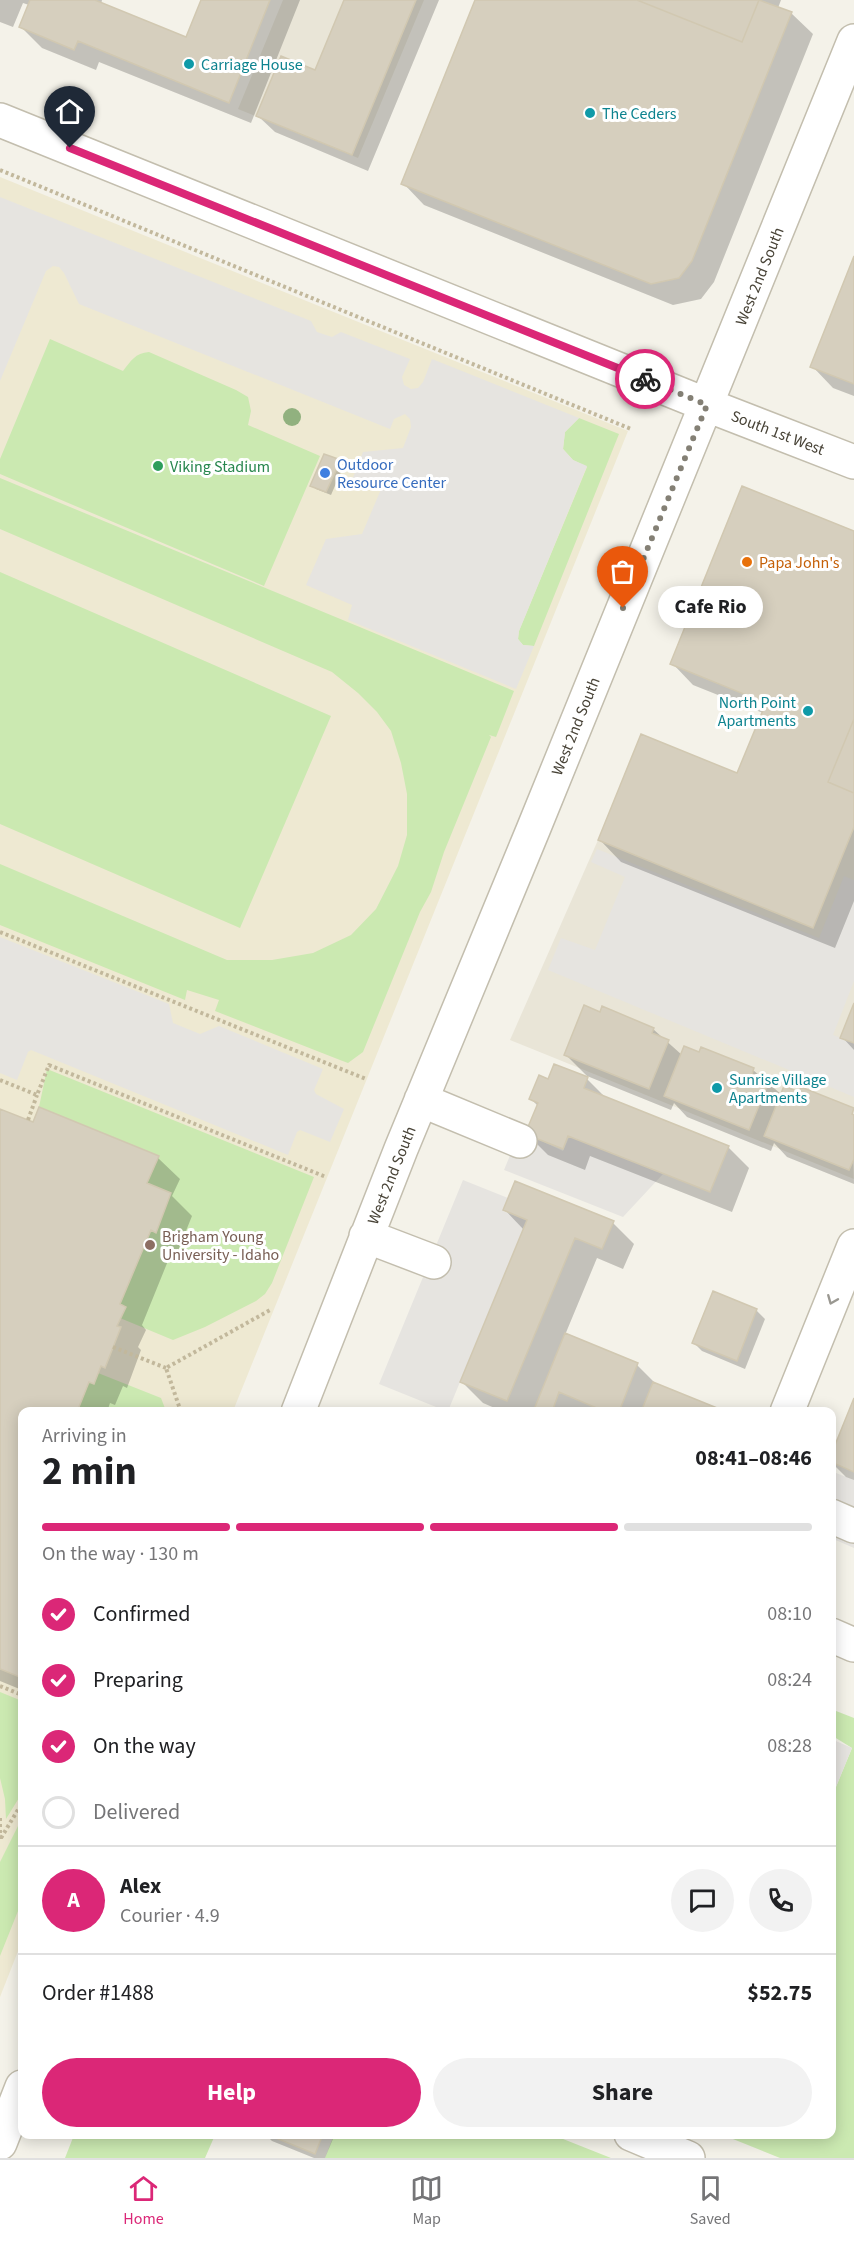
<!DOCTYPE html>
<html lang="en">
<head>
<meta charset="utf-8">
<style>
  :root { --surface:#fff; --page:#f2f2f2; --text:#202124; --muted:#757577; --line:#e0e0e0; --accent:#db2777 }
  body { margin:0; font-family:"Source Sans 3",sans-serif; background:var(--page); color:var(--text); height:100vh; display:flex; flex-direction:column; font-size:22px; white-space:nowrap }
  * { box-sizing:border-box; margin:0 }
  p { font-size:20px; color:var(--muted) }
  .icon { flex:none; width:33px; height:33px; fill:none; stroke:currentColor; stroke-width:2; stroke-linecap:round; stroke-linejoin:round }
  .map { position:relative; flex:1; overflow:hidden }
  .sheet { position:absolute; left:18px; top:1407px; width:818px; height:732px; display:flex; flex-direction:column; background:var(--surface); border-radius:12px; box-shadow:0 3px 15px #0003 }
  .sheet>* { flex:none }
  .pin { position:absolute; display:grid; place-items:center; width:51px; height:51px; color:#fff; margin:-62px -26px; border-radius:50% 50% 50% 0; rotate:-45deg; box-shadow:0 0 6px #0007 }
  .pin .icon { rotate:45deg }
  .courier { position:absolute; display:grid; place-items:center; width:60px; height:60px; margin:-30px; border:4px solid #db2777; border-radius:50%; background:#fff; color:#222; box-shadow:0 2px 8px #0007 }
  .bubble { position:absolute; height:42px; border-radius:21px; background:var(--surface); box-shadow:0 3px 15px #0003; font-size:20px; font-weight:700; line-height:42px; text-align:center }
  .head em { font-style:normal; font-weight:700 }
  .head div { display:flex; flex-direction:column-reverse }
  .head { display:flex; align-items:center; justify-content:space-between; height:102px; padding:0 24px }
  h1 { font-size:39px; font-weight:700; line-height:45px }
  .bar { display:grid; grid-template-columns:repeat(4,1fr); gap:9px 6px; align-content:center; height:72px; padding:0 24px }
  .bar i { height:8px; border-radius:4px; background:var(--line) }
  .bar .active { background:var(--accent) }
  .bar p { grid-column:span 4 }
  .line { display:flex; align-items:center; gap:15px; padding:0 24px; border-top:2px solid var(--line) }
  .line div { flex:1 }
  .round { display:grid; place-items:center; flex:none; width:63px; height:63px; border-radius:32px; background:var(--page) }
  ol { padding:0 24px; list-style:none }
  li { display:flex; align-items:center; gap:18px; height:66px }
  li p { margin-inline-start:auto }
  li .icon { padding:6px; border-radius:50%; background:var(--accent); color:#fff; stroke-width:4 }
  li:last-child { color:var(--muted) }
  li i { width:33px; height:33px; border:3px solid var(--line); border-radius:50% }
  .action { display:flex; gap:12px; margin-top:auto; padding:12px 24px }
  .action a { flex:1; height:69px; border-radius:36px; background:var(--accent); color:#fff; font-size:24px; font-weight:700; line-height:69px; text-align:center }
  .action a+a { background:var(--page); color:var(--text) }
  .menu { display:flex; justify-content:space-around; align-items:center; height:84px; border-top:2px solid var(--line); background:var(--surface); font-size:16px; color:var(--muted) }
  .menu a { display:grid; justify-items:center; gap:3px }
  .menu .active { color:var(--accent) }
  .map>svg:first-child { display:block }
  .residential { fill:#e9e5d7 }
  .education { fill:#eee9d2 }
  .green { fill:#cbe9b1 }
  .parking { fill:#e6e4e0 }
  .shadow { fill:#0003 }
  .building { fill:#d6cfbe; stroke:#d1c8b1; stroke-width:1.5 }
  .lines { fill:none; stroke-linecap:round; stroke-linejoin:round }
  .minor-casing { stroke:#c3beae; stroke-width:36 }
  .path { stroke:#c2b89c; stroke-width:4; stroke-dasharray:3 3; stroke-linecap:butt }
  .minor { stroke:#fff; stroke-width:33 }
  .tree { fill:#91b17f }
  .oneway { stroke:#9a9891 }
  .done { stroke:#848075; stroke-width:6; stroke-dasharray:0 10.8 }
  .route { stroke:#db2777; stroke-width:8 }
  .culture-dot { fill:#0f9aa8; stroke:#fff; stroke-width:2 }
  .leisure-dot { fill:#2e9e5b; stroke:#fff; stroke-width:2 }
  .shop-dot { fill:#3f7fe0; stroke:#fff; stroke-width:2 }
  .food-dot { fill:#e8710a; stroke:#fff; stroke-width:2 }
  .education-dot { fill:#8d6e63; stroke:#fff; stroke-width:2 }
  .labels { text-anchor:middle; stroke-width:6; stroke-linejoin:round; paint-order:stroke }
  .culture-label { font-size:16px; fill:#0d838f; stroke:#fff; text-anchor:start }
  .street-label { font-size:16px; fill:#484337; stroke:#fff }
  .shop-label { font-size:16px; fill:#366cbe; stroke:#fff; text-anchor:start }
  .leisure-label { font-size:16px; fill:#27864d; stroke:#fff; text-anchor:start }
  .food-label { font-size:16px; fill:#c56008; stroke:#fff; text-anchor:start }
  .education-label { font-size:16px; fill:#785e54; stroke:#fff; text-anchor:start }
</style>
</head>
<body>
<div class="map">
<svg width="854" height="2158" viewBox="0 0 854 2158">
  <rect width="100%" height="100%" fill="#f4f2e9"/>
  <path class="residential" d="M283,0H424L358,158L238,109Z
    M854,827V1179L510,1040L598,840L813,927Z"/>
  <path class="education" d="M0,177L628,431L233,1411L22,1412V1941L0,1997Z"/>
  <path class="green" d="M50,339L123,371C131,361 135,353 149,352L236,390L248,397L251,411L248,425L320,456L264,586L0,474V459Z
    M579,418L619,434L534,646L523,645L518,639L519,631L587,467L573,460L563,449L565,432Z
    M0,478L514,691L496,737L489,735L491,737L444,852L431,892L420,912L363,1052L348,1063L340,1060L215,1011L219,1000L187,990L185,1000L0,925V864L227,960H272L313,953L351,935L376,909L398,866L407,835V794L401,763L391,731L377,712L358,693L332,672L0,529Z
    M0,572L331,716L240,928L0,824Z
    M47,1069L314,1177L272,1283L265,1294L256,1301L205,1327L173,1340L120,1318V1304L151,1230L155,1232L171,1193L147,1183L159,1156L39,1107Z
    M98,1373L161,1398L166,1411L77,1412L89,1382L94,1384Z
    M0,1692L22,1701V1793L6,1819L5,1799L0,1778Z
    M831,1709L854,1718V2158H780L723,2135L831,2134V1799L852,1748L831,1735Z
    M22,1818V1901L0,1956V1862Z
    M74,2135V2134L215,2135L205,2158H65Z
    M334,2135H553L611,2158H325Z"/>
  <path class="parking" d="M0,197L311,321L317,332L332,337L341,332L410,359L402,377L404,385L411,389L418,388L423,382L432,359L579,418L565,432L563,449L573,460L587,466L519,631L518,639L523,645L534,646L516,689L348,620L352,605L306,585L326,539L362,534L382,487L379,481L352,480L363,452L403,448L411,427L410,419L405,414L394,419L390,429L79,304L64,273L59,267L53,266L46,271L0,381Z
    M597,849L819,938L844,876L854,880V981L833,1035L854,1043V1097L548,970L561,938L595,950L625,877L591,862Z
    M0,937L169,1004L173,1023L200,1034L219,1026L323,1069L314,1090L316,1094L344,1109L330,1142L300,1130L297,1132L288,1155L31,1050L28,1052L17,1080L0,1073Z
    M520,1131L563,1151L570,1135L663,1174L623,1217L504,1170Z
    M463,1180L508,1198L503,1211L527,1220L448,1411H446L379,1384Z
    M831,1471L854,1480V1548L831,1538Z
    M831,1739L852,1748L831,1799Z"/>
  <path class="shadow" d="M0,0H102L101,4L186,39L202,0H300L251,123L99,62L96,70L42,48L21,27L29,5L23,3L13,27L0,22Z
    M346,0H439L368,171L275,132L258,116L316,72Z
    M476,0H781L778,8L791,13L813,34L714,282L701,299L673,305L424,205L403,183Z
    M854,261V396L833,388L812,366Z
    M340,461L344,465L331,495L316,489L312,485Z
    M854,533V901L835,948L621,862L600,840L738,775L763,713L693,685L672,663Z
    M854,1007V1050L842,1037Z
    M653,1029L682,1055L753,1070L782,1095L853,1110L854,1184L787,1157L774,1143L771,1151L687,1117L674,1103L671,1110L587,1076L566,1055Z
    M587,1079L608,1100L728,1147L749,1168L732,1212L590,1156L585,1170L548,1155L527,1134L538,1106L531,1099L549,1080Z
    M40,1109L158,1158L180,1179L172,1196L192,1216L177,1253L172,1251L142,1325L146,1330L138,1347L141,1350L127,1388L123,1386L115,1405L110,1403L107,1412H22V1690L0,1681V1110L34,1124Z
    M505,1210L613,1223L634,1244L623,1269L597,1258L565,1335L637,1365L657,1385L723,1412H504L483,1403L462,1382L524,1230Z
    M713,1293L757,1311L765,1319L745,1369L702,1351L693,1342Z
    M854,1402V1480L846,1477L831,1462Z
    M265,2134H335L325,2158H314L272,2141Z"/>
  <path class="building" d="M30,0H95L186,37L201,0H270L229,103L78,41L74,50L19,27Z
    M344,0H416L352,155L256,116L281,56L315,70Z
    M475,0H637L742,42L759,0L792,12L692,261L679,278L651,284L401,184Z
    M637,0H759L742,42Z
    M854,256V384L810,367Z
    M324,454L341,460L326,492L310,486Z
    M742,486L854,531V719L828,782L854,793V827L813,928L598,840L641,734L737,773L766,703L670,664Z
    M854,719V793L828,782Z
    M854,1003V1043L840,1038Z
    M584,1005L600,1012L602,1006L654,1028L652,1033L669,1040L649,1089L564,1055Z
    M684,1046L699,1052L701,1047L754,1068L752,1074L769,1081L749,1130L664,1096Z
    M554,1064L588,1077L584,1088L729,1146L710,1192L568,1136L563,1149L525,1134L538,1103L529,1099L539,1075L548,1079Z
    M784,1086L799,1092L801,1087L854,1108L852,1114L854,1115V1159L849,1170L764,1136Z
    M39,1107L159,1156L147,1183L171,1193L156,1233L151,1230L120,1304L126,1307L117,1326L121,1327L105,1368L101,1366L94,1384L89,1382L77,1412H22V1678L0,1669V1109L33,1122Z
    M515,1181L614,1221L602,1249L575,1238L507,1401L460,1382L527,1220L503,1210Z
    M713,1291L757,1309L737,1361L692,1343Z
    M565,1333L638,1363L619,1412H606L559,1392L552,1412H533Z
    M653,1382L727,1412H641Z
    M854,1398V1472L831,1462V1455Z
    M266,2134H323L315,2154Z"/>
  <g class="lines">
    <defs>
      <path id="minor" d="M0,120L707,405L854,462
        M421,1100L520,1141
        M366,1236L434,1262
        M298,1412L401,1149L533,830L854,41
        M787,1412L854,1246
        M831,1516L854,1526
        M831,1635L854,1645
        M631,2134L688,2158
        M0,2143L22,2087"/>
    </defs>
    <use href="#minor" class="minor-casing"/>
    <path class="path" d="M0,170L631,429
      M0,932L366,1079
      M0,1080L37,1095L49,1065L326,1177
      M28,1120L37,1095
      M113,1347L166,1368
      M181,1412L166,1368L272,1309
      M0,1686L22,1695
      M0,1818V1841
      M1,1838L22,1803"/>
    <use href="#minor" class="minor"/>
  </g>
  <circle class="tree" cx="292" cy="417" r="9"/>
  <defs><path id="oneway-chevron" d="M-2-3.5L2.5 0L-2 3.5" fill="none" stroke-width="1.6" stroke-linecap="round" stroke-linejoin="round" transform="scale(1.5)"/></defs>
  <use class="oneway" href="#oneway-chevron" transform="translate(832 1300) rotate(112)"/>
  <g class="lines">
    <path class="done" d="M623,608L707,405L645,379"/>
    <path class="route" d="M70,148L645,379"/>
  </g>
  <g class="culture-dot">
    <circle cx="189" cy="64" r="6"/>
    <circle cx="590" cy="113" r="6"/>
    <circle cx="808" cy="711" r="6"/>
    <circle cx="717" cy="1088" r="6"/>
  </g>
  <circle class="leisure-dot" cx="158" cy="466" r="6"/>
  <circle class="shop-dot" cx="325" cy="473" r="6"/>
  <circle class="food-dot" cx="747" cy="562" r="6"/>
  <circle class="education-dot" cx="150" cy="1245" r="6"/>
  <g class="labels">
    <g class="culture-label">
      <text x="201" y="70">Carriage House</text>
      <text x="602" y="119">The Ceders</text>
      <text x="796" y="708" text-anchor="end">North Point<tspan x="796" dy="18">Apartments</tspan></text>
      <text x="729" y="1085">Sunrise Village<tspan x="729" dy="18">Apartments</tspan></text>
    </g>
    <g class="street-label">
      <text transform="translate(759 276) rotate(-68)" y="6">West 2nd South</text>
      <text transform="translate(778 432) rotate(21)" y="6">South 1st West</text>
      <text transform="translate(575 726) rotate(-68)" y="6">West 2nd South</text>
      <text transform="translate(391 1175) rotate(-68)" y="6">West 2nd South</text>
    </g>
    <g class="shop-label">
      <text x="337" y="470">Outdoor<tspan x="337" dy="18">Resource Center</tspan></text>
    </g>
    <g class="leisure-label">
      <text x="170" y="472">Viking Stadium</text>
    </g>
    <g class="food-label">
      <text x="759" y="568">Papa John's</text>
    </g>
    <g class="education-label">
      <text x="162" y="1242">Brigham Young<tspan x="162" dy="18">University - Idaho</tspan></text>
    </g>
  </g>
</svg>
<div class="pin" style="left:623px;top:608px;background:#ea580c"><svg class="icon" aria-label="bag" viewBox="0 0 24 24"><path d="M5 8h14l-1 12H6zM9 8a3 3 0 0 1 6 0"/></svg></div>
<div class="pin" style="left:70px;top:148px;background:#1f2937"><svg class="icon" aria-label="home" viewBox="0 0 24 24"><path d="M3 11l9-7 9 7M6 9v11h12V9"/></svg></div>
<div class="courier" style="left:645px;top:379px"><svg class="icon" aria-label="bike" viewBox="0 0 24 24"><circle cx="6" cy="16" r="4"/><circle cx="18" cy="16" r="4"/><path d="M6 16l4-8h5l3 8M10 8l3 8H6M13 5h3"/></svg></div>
<div class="bubble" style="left:658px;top:586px;width:105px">Cafe Rio</div>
<section class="sheet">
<div class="head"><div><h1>2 min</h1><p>Arriving in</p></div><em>08:41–08:46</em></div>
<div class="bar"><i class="active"></i><i class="active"></i><i class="active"></i><i></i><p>On the way · 130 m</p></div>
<ol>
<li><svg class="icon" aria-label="check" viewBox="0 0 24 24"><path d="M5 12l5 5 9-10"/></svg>Confirmed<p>08:10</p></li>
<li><svg class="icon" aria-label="check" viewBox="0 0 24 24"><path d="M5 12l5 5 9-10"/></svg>Preparing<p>08:24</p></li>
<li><svg class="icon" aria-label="check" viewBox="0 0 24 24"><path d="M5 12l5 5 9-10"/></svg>On the way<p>08:28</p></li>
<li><i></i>Delivered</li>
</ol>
<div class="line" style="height:108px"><b class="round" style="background:var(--accent);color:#fff">A</b><div><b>Alex</b><p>Courier · 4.9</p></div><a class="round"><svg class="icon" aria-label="chat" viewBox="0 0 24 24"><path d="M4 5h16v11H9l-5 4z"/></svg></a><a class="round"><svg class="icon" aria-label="phone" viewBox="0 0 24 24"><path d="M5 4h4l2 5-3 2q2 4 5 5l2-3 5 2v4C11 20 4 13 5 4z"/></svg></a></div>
<div class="line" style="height:78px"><div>Order #1488</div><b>$52.75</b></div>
<div class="action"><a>Help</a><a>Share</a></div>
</section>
</div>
<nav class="menu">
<a class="active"><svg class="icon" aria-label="home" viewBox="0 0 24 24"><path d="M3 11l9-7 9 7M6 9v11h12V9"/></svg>Home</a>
<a><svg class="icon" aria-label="map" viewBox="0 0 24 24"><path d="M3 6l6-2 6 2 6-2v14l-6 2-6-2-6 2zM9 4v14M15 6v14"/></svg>Map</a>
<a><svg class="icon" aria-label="saved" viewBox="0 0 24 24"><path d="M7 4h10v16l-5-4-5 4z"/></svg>Saved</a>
</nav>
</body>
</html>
